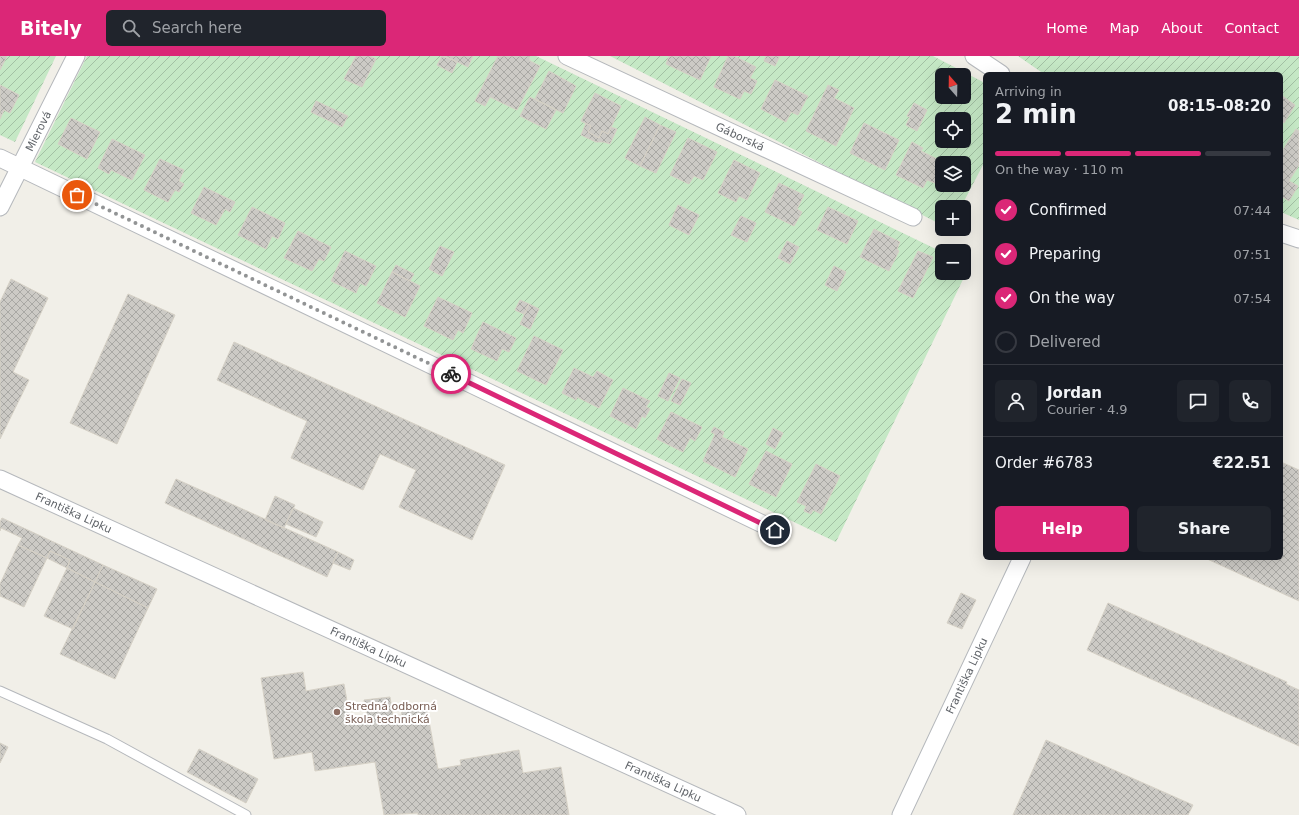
<!DOCTYPE html>
<html lang="en">
<head>
<meta charset="utf-8">
<style>
  :root { --surface:#171b24; --page:#20242c; --text:#f1f3f6; --muted:#9ea1a6; --line:#363941; --accent:#db2777 }
  body { margin:0; font-family:"DejaVu Sans",sans-serif; background:var(--page); color:var(--text); height:100vh; display:flex; flex-direction:column; font-size:15px; white-space:nowrap }
  * { box-sizing:border-box; margin:0 }
  p { font-size:13px; color:var(--muted) }
  .icon { flex:none; width:22px; height:22px; fill:none; stroke:currentColor; stroke-width:2; stroke-linecap:round; stroke-linejoin:round }
  .map { position:relative; flex:1; overflow:hidden }
  .drawer { position:absolute; left:983px; top:16px; width:300px; height:488px; display:flex; flex-direction:column; background:var(--surface); border-radius:6px; box-shadow:0 4px 16px #0002 }
  .drawer>* { flex:none }
  .needle { width:26px; rotate:340deg }
  .fabs { position:absolute; left:935px; top:12px; display:grid; gap:8px }
  .fabs a { display:grid; place-items:center; width:36px; height:36px; border-radius:6px; background:var(--surface); box-shadow:0 4px 16px #0002; font-size:20px }
  .pin { position:absolute; display:grid; place-items:center; width:34px; height:34px; color:#fff; margin:-17px; border:2px solid #fff; border-radius:50%; box-shadow:0 1px 4px #0007 }
  .courier { position:absolute; display:grid; place-items:center; width:40px; height:40px; margin:-20px; border:3px solid #db2777; border-radius:50%; background:#fff; color:#222; box-shadow:0 1px 5px #0007 }
  .head em { font-style:normal; font-weight:600 }
  .head div { display:flex; flex-direction:column-reverse }
  .head { display:flex; align-items:center; justify-content:space-between; height:68px; padding:0 12px }
  h1 { font-size:26px; font-weight:600; line-height:30px }
  .bar { display:grid; grid-template-columns:repeat(4,1fr); gap:6px 4px; align-content:center; height:48px; padding:0 12px }
  .bar i { height:5px; border-radius:3px; background:var(--line) }
  .bar .active { background:var(--accent) }
  .bar p { grid-column:span 4 }
  .line { display:flex; align-items:center; gap:10px; padding:0 12px; border-top:1px solid var(--line) }
  .line div { flex:1 }
  .round { display:grid; place-items:center; flex:none; width:42px; height:42px; border-radius:6px; background:var(--page) }
  ol { padding:0 12px; list-style:none }
  li { display:flex; align-items:center; gap:12px; height:44px }
  li p { margin-inline-start:auto }
  li .icon { padding:4px; border-radius:50%; background:var(--accent); color:#fff; stroke-width:4 }
  li:last-child { color:var(--muted) }
  li i { width:22px; height:22px; border:2px solid var(--line); border-radius:50% }
  .primary-button { display:flex; gap:8px; margin-top:auto; padding:8px 12px }
  .primary-button a { flex:1; height:46px; border-radius:6px; background:var(--accent); color:#fff; font-size:16px; font-weight:600; line-height:46px; text-align:center }
  .primary-button a+a { background:var(--page); color:var(--text) }
  header { display:flex; align-items:center; gap:24px; box-sizing:border-box; height:56px; padding:0 20px; background:var(--accent); color:#fff }
  header strong { font-size:19px }
  nav { display:flex; gap:22px; margin-inline-start:auto; font-size:14px }
  .search { width:280px; height:36px; background:var(--page); display:flex; align-items:center; gap:10px; box-sizing:border-box; padding:0 14px; border-radius:6px; color:var(--muted); font-size:15px }
  .map>svg:first-child { display:block }
  .garden { fill:url(#garden-furrows); fill-rule:evenodd }
  .building { fill:url(#building-cross-hatch); stroke:#d6d1c6 }
  .lines { fill:none; stroke-linecap:round; stroke-linejoin:round }
  .lane-casing { stroke:#b5b8bc; stroke-width:11 }
  .street-casing { stroke:#b5b8bc; stroke-width:19 }
  .lane { stroke:#fff; stroke-width:9 }
  .street { stroke:#fff; stroke-width:17 }
  .done { stroke:#929495; stroke-width:4; stroke-dasharray:0 7.2 }
  .route { stroke:#db2777; stroke-width:5 }
  .education-dot { fill:#8d6e63; stroke:#fff; stroke-width:1.5 }
  .labels { text-anchor:middle; stroke-width:4; stroke-linejoin:round; paint-order:stroke }
  .street-label { font-size:11px; fill:#5f6368; stroke:#fff }
  .education-label { font-size:11px; fill:#785e54; stroke:#fff; text-anchor:start }
</style>
</head>
<body>
<header>
<strong>Bitely</strong>
<div class="search"><svg class="icon" aria-label="search" viewBox="0 0 24 24"><circle cx="10" cy="10" r="6"/><path d="M15 15l6 6"/></svg>Search here</div>
<nav><a>Home</a><a>Map</a><a>About</a><a>Contact</a></nav>
</header>
<div class="map">
<svg width="1299" height="759" viewBox="0 0 1299 759">
  <defs>
    <pattern id="garden-furrows" width="10" height="10" patternUnits="userSpaceOnUse"><rect width="10" height="10" fill="#c5e8c5"/><path d="M-1 1l2-2M0 10L10 0M9 11l2-2" fill="none" stroke="#a3c0a4"/></pattern>
    <pattern id="building-cross-hatch" width="8" height="8" patternUnits="userSpaceOnUse"><rect width="8" height="8" fill="#cccac5"/><path d="M0 0l8 8M0 8l8-8" fill="none" stroke="#a9a8a4"/></pattern>
  </defs>
  <rect width="100%" height="100%" fill="#f1efe8"/>
  <path class="garden" d="M0,0H56L15,86L0,79Z
    M87,0H536L942,196V217H964V206L970,209L836,486L35,106Z
    M610,0H933L985,27V105L961,151H942V169ZM942,19H964V41H942ZM942,63H964V85H942ZM942,107H964V129H942Z
    M1018,0H1299V164L1281,156V18H1044Z"/>
  <path class="building" d="M0,0H7L0,14Z
    M356,0H370L376,3L362,31L344,23Z
    M442,0L457,6L452,17L437,9Z
    M445,0H473L468,11Z
    M498,0H529L530,5L540,10L517,54L490,41L485,50L475,45Z
    M669,0H711L700,24L666,8Z
    M728,0H734L756,11L750,22L757,25L751,38L744,35L740,43L714,31Z
    M766,0H780L775,10L764,5Z
    M549,15L576,30L563,57L535,43Z
    M775,24L808,40L798,59L791,56L786,66L761,53Z
    M0,29L19,39L10,57L4,54L0,63Z
    M828,29L839,34L834,42L854,52L836,90L806,75Z
    M595,37L621,50L608,78L602,75L599,82L588,76L591,70L581,65Z
    M1281,39L1295,49L1284,67L1281,65Z
    M530,41L556,54L546,73L520,60Z
    M316,45L348,60L342,71L311,56Z
    M914,47L927,54L917,75L906,69L910,61L907,60Z
    M645,61L660,69L640,110L625,102Z
    M71,62L100,76L87,103L58,88Z
    M586,67L591,70L588,76L599,82L602,75L608,78L611,71L617,73L610,88L604,86H596L581,79Z
    M864,67L899,84L885,114L850,97Z
    M660,69L676,76L656,117L640,110Z
    M1296,73L1299,75V109L1289,125L1298,130L1289,145L1281,140V97Z
    M688,82L717,96L703,124L694,120L689,128L670,119Z
    M112,83L145,99L132,124L111,114L109,118L98,112Z
    M912,86L923,92L921,95L945,107H942V113L935,127L927,124L923,132L896,119Z
    M160,103L184,114L179,125L184,128L179,136L175,134L168,146L144,134Z
    M734,104L760,117L747,144L739,140L736,146L718,137Z
    M779,127L804,139L797,153L802,156L794,170L765,156Z
    M204,131L235,146L230,156L225,153L216,169L191,157Z
    M678,149L699,159L689,179L669,169Z
    M252,151L285,167L278,183L272,180L266,193L238,179Z
    M828,151L858,165L847,188L817,174Z
    M741,160L756,167L747,186L731,179Z
    M874,173L900,186L897,193L899,195L889,215L860,201Z
    M298,175L331,191L324,205L319,203L312,215L284,202Z
    M787,185L799,191L790,208L778,202Z
    M440,190L454,196L442,220L429,213Z
    M345,195L376,210L366,230L360,227L356,237L331,225Z
    M918,195L933,201L913,242L898,235Z
    M396,209L414,218L410,225L392,216Z
    M834,210L846,216L837,235L825,229Z
    M392,216L420,230L405,261L377,247Z
    M11,223L48,242L13,316L29,324L0,383V246Z
    M128,238L175,259L117,388L70,367Z
    M438,241L472,257L463,277L458,274L453,284L424,270Z
    M520,244L529,248L524,258L515,254Z
    M529,248L539,253L530,273L520,268Z
    M483,266L516,282L509,296L502,293L497,305L471,293Z
    M534,280L563,294L546,329L517,315Z
    M234,286L505,409L472,484L399,451L416,414L380,398L363,434L291,402L307,365L217,324Z
    M574,312L593,321L597,315L613,324L599,352L577,341L576,344L562,337Z
    M669,317L680,322L668,345L658,340Z
    M682,323L691,327L680,349L671,345Z
    M623,332L650,345L646,351L650,353L645,362L642,360L636,373L610,360Z
    M671,356L702,371L695,385L690,382L683,396L657,383Z
    M714,371L724,376L722,381L748,393L735,421L703,405L715,378L711,376Z
    M773,372L783,377L775,393L766,388Z
    M766,395L792,408L776,441L749,428Z
    M1281,406L1299,414V545L1205,502H1281Z
    M816,408L840,420L821,458L813,454L811,458L804,455L806,450L797,446Z
    M176,423L338,496L327,521L165,447Z
    M275,440L295,449L284,472L265,464Z
    M293,452L323,466L316,481L286,468Z
    M2,462L103,509L95,526L67,512L70,504L50,495L47,502L18,489L22,482L1,472L0,475V466Z
    M18,489L47,502L24,551L0,540V528Z
    M50,495L70,504L67,512L47,502Z
    M338,496L354,504L350,514L333,507Z
    M103,509L157,533L148,552L95,526Z
    M67,512L95,526L73,573L44,560Z
    M95,526L148,552L115,623L60,598Z
    M961,537L976,544L962,573L947,567Z
    M1108,547L1287,626L1286,628L1299,634V690L1087,594Z
    M303,616L306,635L344,628L351,668L368,665L364,644L390,641L393,660L402,659L401,653L426,649L438,713L461,709L460,704L519,694L523,717L561,711L569,759H418V757L384,759L375,706L315,715L312,696L274,703L261,622Z
    M1046,684L1193,749L1188,759H1013Z
    M0,687L8,691L0,707Z
    M199,693L258,723L246,747L187,716Z"/>
  <g class="lines">
    <defs>
      <path id="lane" d="M0,635L107,683L246,759"/>
      <g id="street">
        <path id="s1" d="M567,0L913,161"/>
        <path d="M974,0L1001,18"/>
        <path d="M0,102L775,474"/>
        <path id="s2" d="M0,151L76,0"/>
        <path d="M1281,177L1299,183"/>
        <path id="s3" d="M0,423L737,759"/>
        <path id="s4" d="M901,759L1022,502"/>
      </g>
    </defs>
    <use href="#lane" class="lane-casing"/>
    <use href="#street" class="street-casing"/>
    <use href="#lane" class="lane"/>
    <use href="#street" class="street"/>
  </g>
  <g class="lines">
    <path class="done" d="M77,139L451,318"/>
    <path class="route" d="M451,318L775,474"/>
  </g>
  <circle class="education-dot" cx="337" cy="656" r="4"/>
  <g class="labels">
    <g class="street-label">
      <text dy="4" stroke="none"><textPath href="#s2" startOffset="85">Mierová</textPath></text>
      <text dy="4" stroke="none"><textPath href="#s1" startOffset="191">Gáborská</textPath></text>
      <text dy="4" stroke="none"><textPath href="#s3" startOffset="81">Františka Lipku</textPath></text>
      <text dy="4" stroke="none"><textPath href="#s3" startOffset="405">Františka Lipku</textPath></text>
      <text dy="4" stroke="none"><textPath href="#s4" startOffset="154">Františka Lipku</textPath></text>
      <text dy="4" stroke="none"><textPath href="#s3" startOffset="729">Františka Lipku</textPath></text>
    </g>
    <g class="education-label">
      <text x="345" y="654">Stredná odborná<tspan x="345" dy="13">škola technická</tspan></text>
    </g>
  </g>
</svg>
<div class="fabs">
<a><svg class="needle" viewBox="-14 -14 28 28"><path d="M0-13l5 13h-10z" fill="#e53935"/><path d="M0 13l5-13h-10z" fill="#9ea1a6"/></svg></a>
<a><svg class="icon" aria-label="locate" viewBox="0 0 24 24"><circle cx="12" cy="12" r="6"/><path d="M12 2v4M12 18v4M2 12h4M18 12h4"/></svg></a>
<a><svg class="icon" aria-label="layers" viewBox="0 0 24 24"><path d="M12 4l9 5-9 5-9-5zM3 14l9 5 9-5"/></svg></a>
<a>+</a>
<a>−</a>
</div>
<div class="pin" style="left:77px;top:139px;background:#ea580c"><svg class="icon" aria-label="bag" viewBox="0 0 24 24"><path d="M5 8h14l-1 12H6zM9 8a3 3 0 0 1 6 0"/></svg></div>
<div class="pin" style="left:775px;top:474px;background:#1f2937"><svg class="icon" aria-label="home" viewBox="0 0 24 24"><path d="M3 11l9-7 9 7M6 9v11h12V9"/></svg></div>
<div class="courier" style="left:451px;top:318px"><svg class="icon" aria-label="bike" viewBox="0 0 24 24"><circle cx="6" cy="16" r="4"/><circle cx="18" cy="16" r="4"/><path d="M6 16l4-8h5l3 8M10 8l3 8H6M13 5h3"/></svg></div>
<section class="drawer">
<div class="head"><div><h1>2 min</h1><p>Arriving in</p></div><em>08:15–08:20</em></div>
<div class="bar"><i class="active"></i><i class="active"></i><i class="active"></i><i></i><p>On the way · 110 m</p></div>
<ol>
<li><svg class="icon" aria-label="check" viewBox="0 0 24 24"><path d="M5 12l5 5 9-10"/></svg>Confirmed<p>07:44</p></li>
<li><svg class="icon" aria-label="check" viewBox="0 0 24 24"><path d="M5 12l5 5 9-10"/></svg>Preparing<p>07:51</p></li>
<li><svg class="icon" aria-label="check" viewBox="0 0 24 24"><path d="M5 12l5 5 9-10"/></svg>On the way<p>07:54</p></li>
<li><i></i>Delivered</li>
</ol>
<div class="line" style="height:72px"><a class="round"><svg class="icon" aria-label="person" viewBox="0 0 24 24"><circle cx="12" cy="8" r="4"/><path d="M4 21q1-7 8-7t8 7"/></svg></a><div><b>Jordan</b><p>Courier · 4.9</p></div><a class="round"><svg class="icon" aria-label="chat" viewBox="0 0 24 24"><path d="M4 5h16v11H9l-5 4z"/></svg></a><a class="round"><svg class="icon" aria-label="phone" viewBox="0 0 24 24"><path d="M5 4h4l2 5-3 2q2 4 5 5l2-3 5 2v4C11 20 4 13 5 4z"/></svg></a></div>
<div class="line" style="height:52px"><div>Order #6783</div><b>€22.51</b></div>
<div class="primary-button"><a>Help</a><a>Share</a></div>
</section>
</div>
</body>
</html>
